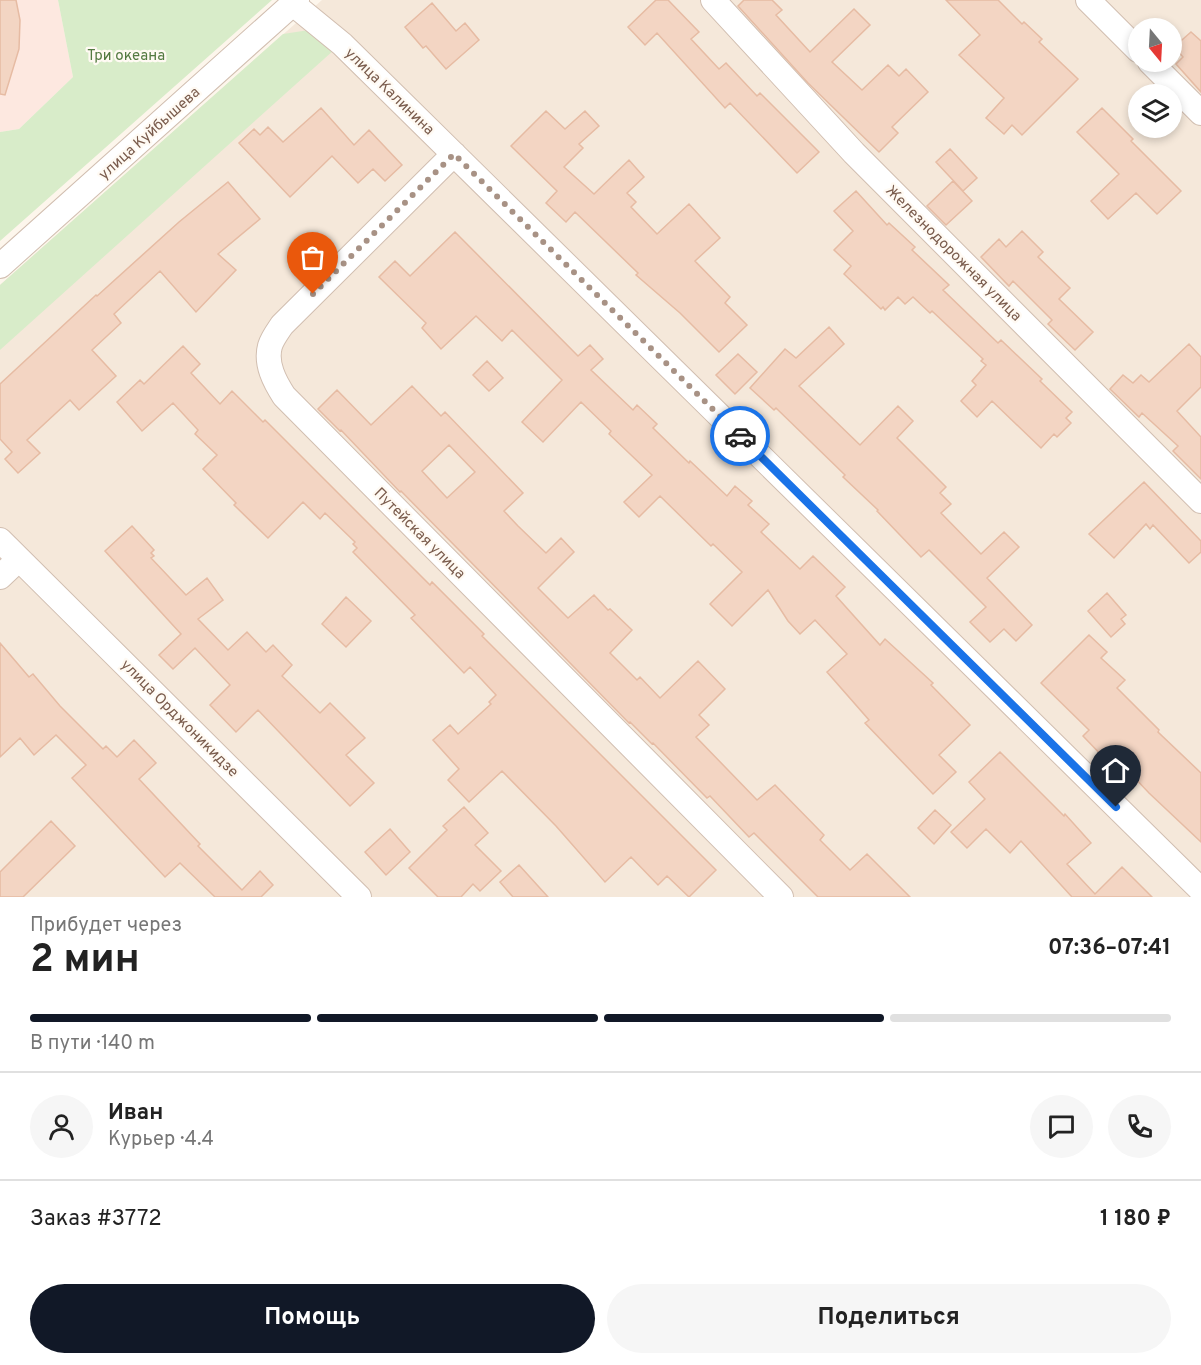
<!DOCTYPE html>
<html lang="ru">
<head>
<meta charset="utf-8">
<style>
  :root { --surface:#fff; --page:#f6f6f6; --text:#222; --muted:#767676; --line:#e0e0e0; --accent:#111827 }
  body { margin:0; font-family:Overpass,sans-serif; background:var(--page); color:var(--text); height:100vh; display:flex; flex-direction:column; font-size:22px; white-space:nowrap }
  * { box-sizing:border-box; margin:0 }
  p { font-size:20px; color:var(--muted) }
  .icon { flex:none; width:33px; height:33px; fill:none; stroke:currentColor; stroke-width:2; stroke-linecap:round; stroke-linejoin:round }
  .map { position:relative; height:897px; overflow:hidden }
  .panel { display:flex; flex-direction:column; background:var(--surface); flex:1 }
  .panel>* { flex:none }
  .needle { width:39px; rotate:162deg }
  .controls { position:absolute; left:1128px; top:18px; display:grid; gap:12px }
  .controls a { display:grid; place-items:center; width:54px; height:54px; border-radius:50%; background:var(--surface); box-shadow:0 3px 9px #0003; font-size:30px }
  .pin { position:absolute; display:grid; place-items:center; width:51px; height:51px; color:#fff; margin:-62px -26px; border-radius:50% 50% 50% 0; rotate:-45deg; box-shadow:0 0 6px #0007 }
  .pin .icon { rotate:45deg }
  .courier { position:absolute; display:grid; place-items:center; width:60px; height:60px; margin:-30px; border:4px solid #1a73e8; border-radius:50%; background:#fff; color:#222; box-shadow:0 2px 8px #0007 }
  .head em { font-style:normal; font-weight:700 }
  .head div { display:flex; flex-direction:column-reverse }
  .head { display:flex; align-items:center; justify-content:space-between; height:102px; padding:0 30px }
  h1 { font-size:39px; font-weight:700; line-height:45px }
  .bar { display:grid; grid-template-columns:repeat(4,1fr); gap:9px 6px; align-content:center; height:72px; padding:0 30px }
  .bar i { height:8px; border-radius:4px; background:var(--line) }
  .bar .active { background:var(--accent) }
  .bar p { grid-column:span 4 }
  .line { display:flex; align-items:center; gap:15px; padding:0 30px; border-top:2px solid var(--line) }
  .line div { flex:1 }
  .round { display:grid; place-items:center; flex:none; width:63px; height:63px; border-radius:32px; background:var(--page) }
  .button { display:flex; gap:12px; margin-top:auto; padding:12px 30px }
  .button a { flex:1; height:69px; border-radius:36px; background:var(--accent); color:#fff; font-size:24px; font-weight:700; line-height:69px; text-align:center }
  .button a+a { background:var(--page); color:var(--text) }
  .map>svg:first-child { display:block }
  .residential { fill:#f5e8da; fill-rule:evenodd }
  .commercial { fill:#fde8e0 }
  .green { fill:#d8ecc9 }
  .building { fill:#f3d5c3; stroke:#e6bba3; stroke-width:1.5; fill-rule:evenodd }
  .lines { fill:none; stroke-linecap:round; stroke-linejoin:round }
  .street-casing { stroke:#d1beb0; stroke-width:26 }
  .street { stroke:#fff; stroke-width:24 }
  .done { stroke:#a89285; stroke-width:6; stroke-dasharray:0 10.8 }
  .route { stroke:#1a73e8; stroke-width:8 }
  .labels { text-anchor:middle; stroke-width:4.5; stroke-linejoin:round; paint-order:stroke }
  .park-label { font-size:15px; fill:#537a41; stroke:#fffaf3 }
  .street-label { font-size:15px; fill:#7a5c4d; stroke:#fffaf3 }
</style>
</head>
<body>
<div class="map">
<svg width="1201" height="897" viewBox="0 0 1201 897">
  <rect width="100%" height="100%" fill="#fdf6ec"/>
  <path class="residential" d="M322,0H1201V897H0V285ZM1138,28H1172V62H1138ZM1138,94H1172V128H1138Z"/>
  <path class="commercial" d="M0,0H58L73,77L19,129L0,132Z"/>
  <path class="green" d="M58,0H272L0,241V132L19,129L73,77Z
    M309,30L334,50L0,350V285L283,34Z"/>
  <path class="building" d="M0,0H16L20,20L19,49L5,95L0,94Z
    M656,0H668L699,32L691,39L719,69L726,63L757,96L760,93L819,152L797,173L730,103L725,108L657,33L645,45L628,27Z
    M744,0H772L782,10L776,15L810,52L854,9L870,25L832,62L862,90L888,65L899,76L906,69L928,92L892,127L898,133L879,152L808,83L738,6Z
    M946,0H998L1022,24L1024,22L1042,39L1039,42L1078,79L1022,135L1012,125L1004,134L986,118L1004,98L959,55L980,35Z
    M432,3L456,31L465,23L479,40L446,69L426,46L423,48L405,27Z
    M1191,32L1201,41V92L1176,64L1183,57L1174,47Z
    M321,108L354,145L369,130L402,165L385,181L373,169L358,183L332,156L290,197L239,143L254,129L260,135L268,127L283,142Z
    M1102,108L1133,139L1131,141L1181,191L1157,214L1136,193L1108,219L1091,201L1119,174L1077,132Z
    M546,111L565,129L585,111L599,126L579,144L583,148L564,167L594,194L629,160L644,177L627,193L636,202L631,207L657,234L689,204L720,238L695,261L730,297L725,303L747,325L719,352L680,313L636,275L638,273L575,212L566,222L546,203L557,191L511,146Z
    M950,149L977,178L963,191L936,162Z
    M953,181L972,201L946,225L927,206Z
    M228,182L260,219L218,254L236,270L196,312L160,271L114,314L121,323L92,350L116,376L79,410L70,400L27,440L40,453L18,473L5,459L12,452L0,439V384L96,295L97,296L179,222Z
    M856,191L887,225L889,223L915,247L912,250L949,285L943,290L998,343L1001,340L1042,379L1040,381L1072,412L1066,418L1071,423L1057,437L1054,434L1041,448L992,401L977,417L961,401L976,385L972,381L986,365L981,361L983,359L932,311L930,313L913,297L905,304L898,297L885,310L883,307L881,309L844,274L851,266L834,250L853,231L834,211Z
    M1022,231L1043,252L1038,257L1070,288L1059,299L1093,332L1075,350L1048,324L1052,320L1013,281L1009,286L981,257L999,239L1006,247Z
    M455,232L578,356L590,345L603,359L591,370L633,410L637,405L657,424L653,428L689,463L690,461L727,496L735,486L752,501L748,505L769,524L761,532L800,569L813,556L845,587L836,596L880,645L885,639L933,683L931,685L970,725L939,755L956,772L933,794L865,723L869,720L827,672L847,654L815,620L800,634L788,621L768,590L732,626L710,604L742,572L713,544L711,546L660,496L639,517L624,502L652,475L609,434L611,431L581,402L543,442L522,422L562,380L512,330L502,341L476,316L441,349L422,328L426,323L379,277L395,261L410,276Z
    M829,327L844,344L799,386L860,445L898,406L913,421L897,438L946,487L940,493L951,504L941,513L981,554L1004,532L1019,547L987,578L1032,625L1016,641L1004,629L990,642L970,622L986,607L929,550L921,557L877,511L878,510L843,477L845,475L776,408L774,410L750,388L785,349L796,358Z
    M1189,344L1201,357V387L1177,411L1201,437V479L1173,451L1178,446L1142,413L1139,417L1110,389L1123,375L1133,383L1141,375L1149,382Z
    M183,346L200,364L191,373L220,404L232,391L263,422L265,420L430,585L432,582L484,634L482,636L716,870L689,897L667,876L658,885L631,857L605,882L556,826L502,771L469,802L448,780L459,769L433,740L450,725L458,734L491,704L489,702L496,695L470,667L464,673L411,618L415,615L353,552L357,548L353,544L355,542L325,513L320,519L303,502L268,538L234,505L236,503L203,469L217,455L195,434L198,430L173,403L142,431L117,402L140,380L144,384Z
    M738,354L757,372L735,394L716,375Z
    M487,361L503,378L489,391L473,375Z
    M412,386L441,416L445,412L523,493L504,511L518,526L546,553L561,538L574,552L538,588L568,618L594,595L608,610L610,609L632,630L610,653L637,680L640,677L660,698L698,661L725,689L699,715L709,725L696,737L757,800L775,785L824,835L820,840L850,870L867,854L910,897H818L754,833L749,837L710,796L707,798L653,743L652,744L630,722L629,723L401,491L400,492L341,430L340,431L318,409L337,390L371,425ZM449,445L475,472L447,498L422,471Z
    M1144,482L1201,541V552L1189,563L1153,525L1150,529L1146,524L1114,558L1089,534Z
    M132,526L154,550L151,553L154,556L151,558L186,595L207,578L223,600L198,619L228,650L247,632L266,652L273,645L292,665L282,676L320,713L330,703L365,738L346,755L374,783L350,806L258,710L236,732L210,705L230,685L195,648L173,669L159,655L181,634L105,551Z
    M1107,593L1126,615L1121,619L1125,624L1111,637L1088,611Z
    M346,597L371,621L346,647L322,624Z
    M1089,635L1107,652L1101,658L1125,680L1117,688L1159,730L1158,732L1201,773V842L1149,793L1115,757L1108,762L1083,736L1089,730L1041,683Z
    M0,643L29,677L33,674L60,706L103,749L106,746L117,757L134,740L156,763L139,779L200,844L198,846L242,890L260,871L273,885L261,897H215L180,863L165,877L72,778L86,765L56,735L34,755L20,738L0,757Z
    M1000,752L1064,816L1065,814L1091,843L1067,864L1095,894L1122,867L1152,897H1072L1021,841L1010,853L986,829L967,848L951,832L985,799L969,782Z
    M464,807L488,833L475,845L501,871L480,891L473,884L461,897H438L409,868L447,830L443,826Z
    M935,810L951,825L934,844L918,828Z
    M51,821L75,846L23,897H0V872Z
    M390,829L410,852L386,875L365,852Z
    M519,865L548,897H513L500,882Z"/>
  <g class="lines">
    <defs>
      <path id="street" d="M713,0L854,153L1201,501
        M1088,0L1138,50
        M293,4L342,44L1201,890
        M1150,62L1201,113
        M454,154L282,325C278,331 272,339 270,346C265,364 275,382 284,396L781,897
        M0,266L297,0
        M0,540L359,897
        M0,577L19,559"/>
    </defs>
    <use href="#street" class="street-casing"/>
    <use href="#street" class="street"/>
  </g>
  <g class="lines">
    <path class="done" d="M313,294L454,154L740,436"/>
    <path class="route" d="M740,436L1116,807"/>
  </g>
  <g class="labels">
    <g class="park-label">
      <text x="126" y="60">Три океана</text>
    </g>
    <g class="street-label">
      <text transform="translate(390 91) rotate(44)" y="5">улица Калинина</text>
      <text transform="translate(149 133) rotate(-42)" y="5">улица Куйбышева</text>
      <text transform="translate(954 253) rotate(45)" y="5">Железнодорожная улица</text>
      <text transform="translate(420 533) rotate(45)" y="5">Путейская улица</text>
      <text transform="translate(180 718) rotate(45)" y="5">улица Орджоникидзе</text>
    </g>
  </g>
</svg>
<div class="controls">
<a><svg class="needle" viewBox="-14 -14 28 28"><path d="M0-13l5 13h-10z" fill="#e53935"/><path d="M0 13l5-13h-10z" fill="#767676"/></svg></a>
<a><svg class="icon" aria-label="layers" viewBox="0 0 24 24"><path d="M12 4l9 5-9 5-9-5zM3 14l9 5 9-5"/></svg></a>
</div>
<div class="pin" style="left:313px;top:294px;background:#ea580c"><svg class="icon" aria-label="bag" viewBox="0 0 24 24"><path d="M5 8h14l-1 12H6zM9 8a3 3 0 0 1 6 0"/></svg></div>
<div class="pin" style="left:1116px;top:807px;background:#1f2937"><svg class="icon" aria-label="home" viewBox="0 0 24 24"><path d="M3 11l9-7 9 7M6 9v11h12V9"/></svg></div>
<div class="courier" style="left:740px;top:436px"><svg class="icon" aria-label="car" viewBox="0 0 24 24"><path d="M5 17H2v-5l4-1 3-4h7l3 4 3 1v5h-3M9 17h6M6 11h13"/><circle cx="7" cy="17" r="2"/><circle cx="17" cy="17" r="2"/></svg></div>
</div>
<section class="panel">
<div class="head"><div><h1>2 мин</h1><p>Прибудет через</p></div><em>07:36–07:41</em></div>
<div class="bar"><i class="active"></i><i class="active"></i><i class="active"></i><i></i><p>В пути · 140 m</p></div>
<div class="line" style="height:108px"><a class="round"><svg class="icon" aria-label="person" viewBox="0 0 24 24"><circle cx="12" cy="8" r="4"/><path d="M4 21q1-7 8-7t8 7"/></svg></a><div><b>Иван</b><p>Курьер · 4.4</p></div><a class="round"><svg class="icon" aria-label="chat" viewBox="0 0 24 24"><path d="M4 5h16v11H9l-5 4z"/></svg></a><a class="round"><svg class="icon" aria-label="phone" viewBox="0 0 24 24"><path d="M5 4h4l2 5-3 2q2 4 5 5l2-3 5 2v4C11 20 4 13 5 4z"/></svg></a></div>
<div class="line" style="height:78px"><div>Заказ #3772</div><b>1 180 ₽</b></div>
<div class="button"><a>Помощь</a><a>Поделиться</a></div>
</section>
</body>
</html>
